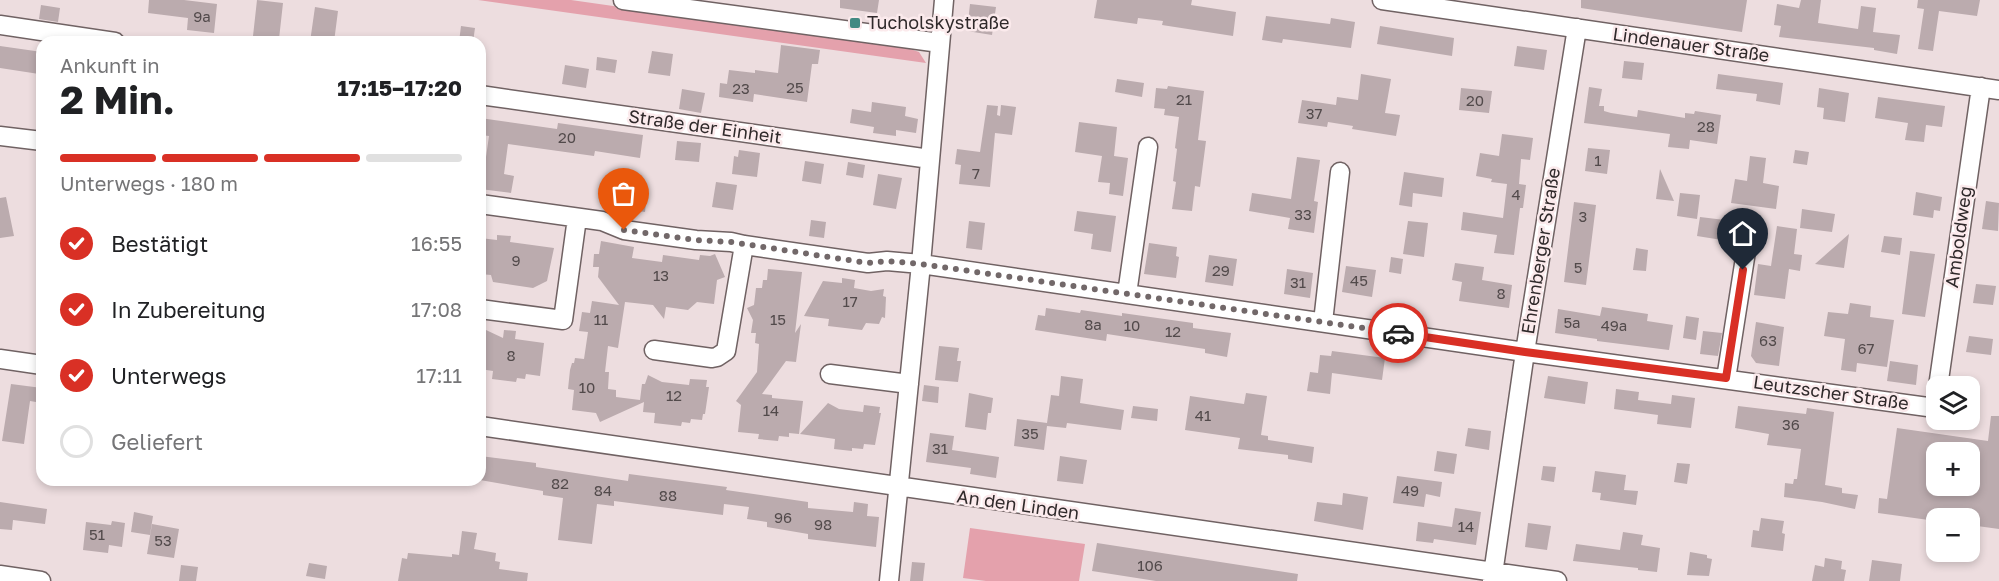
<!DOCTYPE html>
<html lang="de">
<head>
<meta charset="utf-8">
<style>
  :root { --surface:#fff; --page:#f6f6f6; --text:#202124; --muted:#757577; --line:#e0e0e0; --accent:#d93025 }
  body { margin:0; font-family:"Golos Text",sans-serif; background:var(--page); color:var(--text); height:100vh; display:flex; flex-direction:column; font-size:22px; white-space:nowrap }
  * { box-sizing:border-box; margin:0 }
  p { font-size:20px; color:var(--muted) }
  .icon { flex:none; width:33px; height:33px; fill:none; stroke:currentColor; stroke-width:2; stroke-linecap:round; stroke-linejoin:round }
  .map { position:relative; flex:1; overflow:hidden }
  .details { position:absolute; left:36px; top:36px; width:450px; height:450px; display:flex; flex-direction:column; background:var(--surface); border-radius:18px; box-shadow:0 3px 9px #0003 }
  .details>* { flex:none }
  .controls { position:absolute; left:1926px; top:376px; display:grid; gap:12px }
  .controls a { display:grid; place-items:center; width:54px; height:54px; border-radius:12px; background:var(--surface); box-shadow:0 3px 9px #0003; font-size:30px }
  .pin { position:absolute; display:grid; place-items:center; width:51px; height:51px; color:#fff; margin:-62px -26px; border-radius:50% 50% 50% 0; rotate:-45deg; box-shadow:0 0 6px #0007 }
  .pin .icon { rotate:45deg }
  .courier { position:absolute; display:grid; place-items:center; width:60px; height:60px; margin:-30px; border:4px solid #d93025; border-radius:50%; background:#fff; color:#222; box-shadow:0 2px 8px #0007 }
  .overview em { font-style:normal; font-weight:700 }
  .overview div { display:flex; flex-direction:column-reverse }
  .overview { display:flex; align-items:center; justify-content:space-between; height:102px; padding:0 24px }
  h1 { font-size:39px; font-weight:700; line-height:45px }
  .bar { display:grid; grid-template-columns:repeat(4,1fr); gap:9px 6px; align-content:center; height:72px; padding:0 24px }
  .bar i { height:8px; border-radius:4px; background:var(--line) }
  .bar .current { background:var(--accent) }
  .bar p { grid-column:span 4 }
  ol { padding:0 24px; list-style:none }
  li { display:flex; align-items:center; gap:18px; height:66px }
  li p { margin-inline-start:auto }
  li .icon { padding:6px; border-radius:50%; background:var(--accent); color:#fff; stroke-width:4 }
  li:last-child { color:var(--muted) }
  li i { width:33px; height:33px; border:3px solid var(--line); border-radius:50% }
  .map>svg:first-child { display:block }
  .green { fill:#e4a1ac }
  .building { fill:#bbabae; fill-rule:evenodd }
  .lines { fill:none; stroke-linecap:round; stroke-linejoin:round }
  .street-casing { stroke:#706263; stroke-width:21 }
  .street { stroke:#fff; stroke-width:18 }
  .done { stroke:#726869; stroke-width:6; stroke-dasharray:0 10.8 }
  .route { stroke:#d93025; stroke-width:8 }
  .poi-dot { fill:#428982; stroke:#fbeaec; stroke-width:2 }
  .labels { text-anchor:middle; stroke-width:5; stroke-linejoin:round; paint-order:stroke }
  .number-label { font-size:15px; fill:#524a4b }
  .poi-label { font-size:18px; fill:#2f292a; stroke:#fbeaec; text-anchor:start }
  .street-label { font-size:18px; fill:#2f292a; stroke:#fbeaec }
</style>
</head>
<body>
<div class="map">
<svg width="1999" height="581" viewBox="0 0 1999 581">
  <rect width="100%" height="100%" fill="#eddddf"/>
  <path class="green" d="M478,0H571L907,48L919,52L926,63Z
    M970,528L1085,544L1079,581H986L963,578Z"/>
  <path class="building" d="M149,0H184L217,4L214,33L187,30L188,18L148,13Z
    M257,0L283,3L279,39L253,36Z
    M840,0H879L877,13L840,8Z
    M1097,0H1192L1191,5L1236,12L1233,36L1162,25L1163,21L1138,18L1137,24L1094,18Z
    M1581,0H1747L1742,32L1581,8Z
    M1801,0H1821L1818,23L1858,29L1861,6L1876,8L1873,32L1900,35L1897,54L1874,50V48L1779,37L1781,26L1774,25L1777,4L1799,8Z
    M1918,0H1980L1977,16L1939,11L1933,51L1918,49L1924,9L1917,8Z
    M970,4L996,7L992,35L967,31Z
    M41,5L60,8L58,22L39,19Z
    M315,7L338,11L334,42H310Z
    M1266,16L1330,24L1331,18L1355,22L1351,48L1283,39L1282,43L1262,40Z
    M461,26L475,28L473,42H459Z
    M1380,26L1454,38L1452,56L1377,44Z
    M781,45L820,50L818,64H812L807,102L754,94L753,102L719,97L720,83L727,84L729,70L755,73V70L778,73Z
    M0,46L42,52L39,74L0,68Z
    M1517,46L1547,50L1544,70L1514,66Z
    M652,51L673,54L670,76L648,73Z
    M597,57L617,60L615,73L596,70Z
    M1624,61L1644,63L1642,80L1622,78Z
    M565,65L589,69L586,88L562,84Z
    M1361,74L1391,79L1385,113L1400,115L1396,136L1352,129L1353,126L1328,122L1327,127L1298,123L1302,100L1336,105L1337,97L1358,100Z
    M1718,74L1783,83L1780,105L1756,101L1757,94L1716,89Z
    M1117,79L1144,83L1142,97L1115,92Z
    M1168,86L1204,91L1198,140L1206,141L1200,187L1195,186L1192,211L1172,209L1176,182L1173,181L1177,149L1175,148L1179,117L1164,115L1165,109L1154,108L1156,88L1167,89Z
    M1589,87L1602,89L1599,106H1604V111L1611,113L1637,117L1638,110L1685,118V113L1694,114L1695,111L1721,115L1717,144L1690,140L1689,149L1668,147L1670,134L1584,123Z
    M1461,88L1492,91L1489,113L1459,110Z
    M1819,88L1849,93L1845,122L1823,119L1824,108L1817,107Z
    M682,89L705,93L701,113L679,109Z
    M1878,97L1945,106L1942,127L1926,125L1924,142L1905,140L1908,123L1875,118Z
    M872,102L906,107L905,116L918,119L916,133L896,130V136L873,133L874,127L850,123L852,109L871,112Z
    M987,105L998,106L997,115L1000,116L1001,105L1016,107L1012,135L995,133L990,187L959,184L961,165L955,164L957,149L980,152Z
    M480,118L557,129L558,123L643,135L640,158L595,151L594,156L508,144L504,174L514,176L511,193L480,189V170L484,171L489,136L480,135Z
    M1079,122L1117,127L1114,156L1128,158L1123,196L1109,194L1110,183L1098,182L1102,156L1075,152Z
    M1502,134L1533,138L1530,160L1521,159L1519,184L1526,185L1523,208H1520L1514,255L1494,253L1497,235L1461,230L1463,212L1503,218L1507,184L1491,182L1492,179L1476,176L1480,153L1499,156Z
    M677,141L701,143L699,162L675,160Z
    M1588,148L1610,150L1607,174L1585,171Z
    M739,150L760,153L757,177L732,174L734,156L738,157Z
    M1795,150L1809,152L1807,165L1793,163Z
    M1750,156L1766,158L1763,183L1779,186L1776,209L1731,203L1735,179L1747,181Z
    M1297,157L1320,160L1314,201L1318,202L1314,233L1288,229L1290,218L1249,211L1252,193L1291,199Z
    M805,161L824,164L821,184L802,181Z
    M848,162L865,165L863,178L846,175Z
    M1660,169L1674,201L1656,199Z
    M1404,172L1444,178L1442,197L1413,193L1412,207L1399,205Z
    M878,174L902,178L896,209L873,205Z
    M716,182L737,185L733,210L712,207Z
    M633,192L647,193L645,212L632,210Z
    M1916,192L1942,197L1940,211L1934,210L1933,218L1913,215Z
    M1680,193L1700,195L1697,219L1677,216Z
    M6,197L14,236L0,238V198Z
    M1986,201L1999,203L1998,231L1982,229Z
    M1574,202L1596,205L1586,285L1564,282Z
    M1802,209L1835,214L1832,232L1800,228Z
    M1077,211L1116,216L1111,252L1091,249L1093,234L1074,231Z
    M1700,217L1725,220L1722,240L1697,236Z
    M811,220L826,222L824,238L809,236Z
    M969,221L985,223L982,250L966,248Z
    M1408,221L1428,223L1424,257L1403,254Z
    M1777,226L1797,229L1794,254L1802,255L1800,271L1789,269L1785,299L1754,295L1758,264L1771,266Z
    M1849,234L1844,268L1815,264Z
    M497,235L511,236L510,242L554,248L547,281L533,288L493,282L491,275L480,274V238L497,240Z
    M1884,236L1902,238L1900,255L1881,252Z
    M601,241L634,247L632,258L662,262L663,255L699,260L700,255L710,256L715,254L725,277L717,280L714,304L697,302L688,310L666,307L664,319L653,305L625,302L618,348L608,346L605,372H609L608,389L616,390V397L640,400L642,384H645L648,375L662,382L689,385L690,379L707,380L706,387H709L705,414H703L702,420L691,419L690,423L682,422L681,426L654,423L655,413L643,412L644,402L600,422L596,413L572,410L574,390L568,389L570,370L572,363H574L575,358L584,359L588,332L579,331L582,312L590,313L592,301L619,305L598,277L599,267H593L594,254H599Z
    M1149,243L1177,247L1176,256L1179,257L1176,278L1144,274Z
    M1636,248L1648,250L1646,271L1633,270Z
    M1910,251L1935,254L1925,317L1902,314Z
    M1209,255L1237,259L1233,286L1205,282Z
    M1391,257L1403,259L1401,274L1389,272Z
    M1455,263L1484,267L1482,280L1512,285L1509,308L1459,301L1462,282L1452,280Z
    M1346,266L1376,270L1372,297L1342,292Z
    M768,269L802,272L795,333L801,324L796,362L786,361L762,394L772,395V398L803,401L799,434L789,433V437L779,436L778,441L758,439L759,434L738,432L741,405L736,401L757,372L759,344L755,343L756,333H751L753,320L747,308L754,305L756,288H762L763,280H767Z
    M1287,269L1313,273L1310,298L1284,294Z
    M842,278L855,280L854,288L871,291L884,289L883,296L886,297L885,318L882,317L879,324L866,323L862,330L828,326L829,319L804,316L823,281L842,283Z
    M1976,284L1996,286L1993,305L1973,303Z
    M1850,303L1871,306L1870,317L1894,320L1887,367L1857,363L1856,372L1841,370L1845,339L1824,336L1828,312L1848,314Z
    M1602,307L1648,314L1647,321L1673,325L1669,350L1597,341V339L1555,333L1558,309L1600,316Z
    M1046,308L1080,313L1081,310L1122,316V313L1193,323V328L1231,333L1227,357L1205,353V349L1107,334L1106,341L1035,330L1038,315L1045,316Z
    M1686,316L1699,318L1696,340L1683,338Z
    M1756,322L1784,327L1779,366L1756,363L1751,356Z
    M486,330L503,338L504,330L516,331L515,339L544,343L540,376L526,374L525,379L517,378L516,382L492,379L493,371L480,369V343Z
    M1703,331L1722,333L1718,356L1700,354Z
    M1969,336L1993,339L1991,355L1966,352Z
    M939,346L959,348L957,361H961L958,382L935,380Z
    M1332,351L1385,358L1382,380L1332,373L1330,394L1307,391L1310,372L1318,373L1320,355L1331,356Z
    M1890,361L1918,365L1916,385L1887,381Z
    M1061,376L1083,379L1080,403L1124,410L1121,430L1067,423L1066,428L1047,426L1044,450L1014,446L1017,419L1047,423L1051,395L1059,396Z
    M1548,376L1588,382L1585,404L1544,398Z
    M11,384L42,388V403L30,401L24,444L2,441Z
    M924,385L939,387L938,403L922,401Z
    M1616,389L1639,392L1638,400L1671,404L1672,395L1695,398L1691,428L1657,424L1658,415L1614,409Z
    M969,393L993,398L991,413H988L986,430L965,427Z
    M1246,393L1267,396L1261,435L1268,436V440L1314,447L1312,463L1288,459V455L1238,449L1240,438L1185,430L1190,396L1244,404Z
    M828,403L839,409L863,412L864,405L880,407L879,413H881L875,445L864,444L863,449L852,448V451L834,449L835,439L800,434Z
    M1133,406L1158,409L1157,421L1131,418Z
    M1738,406L1806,414L1807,408L1834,412L1825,485L1842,488V493L1858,495L1855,509L1822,502L1784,497L1785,483L1793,484L1794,479H1797L1801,449L1767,445L1769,434L1735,428Z
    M1991,416H1999V529L1970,525V519H1936V521L1878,513L1879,498L1887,499L1897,428L1988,441ZM1936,453H1970V486H1936Z
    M1468,428L1491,431L1489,450L1465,446Z
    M930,433L954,436L952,450L999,457L996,478L970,474L971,468L926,462Z
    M1437,451L1457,454L1454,474L1434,471Z
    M480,456L536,463V467L628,481L629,474L727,487L726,490L808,502V508L853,512L854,502L868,504L867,516L879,517L876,547L808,539V534L767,527V522L747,519L749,507L724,504L723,515L614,501V506L597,504L592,544L558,540L563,498L543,495V491L480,480Z
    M1060,456L1087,460L1083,484L1057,481Z
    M1677,463L1690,464L1687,484L1674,482Z
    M1543,466L1556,467L1554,482L1541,480Z
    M1595,471L1626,475L1624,490L1638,491L1636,505L1600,500L1601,493L1592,492Z
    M1397,476L1442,482L1440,497L1426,494L1424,507L1393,503Z
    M1343,493L1368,497L1363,530L1314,521L1317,502L1342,505Z
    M0,502L47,509L45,524L13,520L12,530L0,529Z
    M1455,508L1481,512L1476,545L1434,539L1433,543L1416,541L1418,522L1452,527Z
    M134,512L153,516L150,535L131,532Z
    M1761,518L1784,521L1782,533L1785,534L1783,551L1751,547L1753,530L1759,531Z
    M112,521L125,523L122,547L109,545L108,553L83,550L86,522L111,525Z
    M1528,523L1551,526L1547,550L1525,547Z
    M152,524L179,529L174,558L147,554Z
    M462,531L477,533L474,549L496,553L495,561L500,562L499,569L528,573L527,581H398L402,558L407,559L408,553L452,557V554L459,555Z
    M1623,532L1643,535L1641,545L1660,548L1657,572L1638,570V568L1573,561L1576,544L1620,550Z
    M1097,543L1298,574L1297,581H1156L1092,571Z
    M1690,552L1707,555V558L1712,559L1709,576L1687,575Z
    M1825,558L1842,561L1841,569L1846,570L1844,581H1812L1815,565L1824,567Z
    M1872,560L1902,564L1900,581H1869Z
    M912,562L925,563L923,581H910Z
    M309,563L327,566L325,579L306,576Z
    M181,565L198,567L196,581H179Z"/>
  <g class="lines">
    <defs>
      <path id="street" d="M623,0L940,43
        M1382,0L1999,90
        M0,25L115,42
        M480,95L930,159
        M0,136L42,141
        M480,204L602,221L624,230L696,240L731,242L744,245L868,263L887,261L921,264L1525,352L1935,408L1936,399
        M1127,294L1148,147
        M480,309L563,320L577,218
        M1323,322L1340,172
        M654,350L712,358L717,357L726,351L744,245
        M0,359L42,365
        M830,374L909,384
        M1726,379L1750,226
        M1938,387L1981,87
        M480,426L1557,581
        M0,575L41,581
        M889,581L921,264L944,0
        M1492,581L1525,352L1577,28"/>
    </defs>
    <use href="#street" class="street-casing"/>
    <use href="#street" class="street"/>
  </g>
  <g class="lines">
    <path class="done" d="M624,230L696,240L731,242L868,263L887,261L921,264L1398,333"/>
    <path class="route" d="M1398,333L1525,352L1726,378L1743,270"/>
  </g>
  <rect class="poi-dot" x="849" y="17" width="12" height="12" rx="3"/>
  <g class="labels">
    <g class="number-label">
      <text x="202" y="22">9a</text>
      <text x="795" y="93">25</text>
      <text x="741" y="94">23</text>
      <text x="1184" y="105">21</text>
      <text x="1475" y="106">20</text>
      <text x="1314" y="119">37</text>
      <text x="1706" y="132">28</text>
      <text x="567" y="143">20</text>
      <text x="1598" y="166">1</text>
      <text x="976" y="179">7</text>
      <text x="1516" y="200">4</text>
      <text x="1303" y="220">33</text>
      <text x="1583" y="222">3</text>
      <text x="516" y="266">9</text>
      <text x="1578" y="273">5</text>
      <text x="1221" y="276">29</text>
      <text x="661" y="281">13</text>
      <text x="1359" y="286">45</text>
      <text x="1298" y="288">31</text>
      <text x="1501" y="299">8</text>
      <text x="850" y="307">17</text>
      <text x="601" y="325">11</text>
      <text x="778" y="325">15</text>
      <text x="1572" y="328">5a</text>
      <text x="1093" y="330">8a</text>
      <text x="1132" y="331">10</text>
      <text x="1614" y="331">49a</text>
      <text x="1173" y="337">12</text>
      <text x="1768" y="346">63</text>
      <text x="1866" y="354">67</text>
      <text x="511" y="361">8</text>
      <text x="587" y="393">10</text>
      <text x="674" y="401">12</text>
      <text x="771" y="416">14</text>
      <text x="1203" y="421">41</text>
      <text x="1791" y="430">36</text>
      <text x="1030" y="439">35</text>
      <text x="940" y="454">31</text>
      <text x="560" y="489">82</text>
      <text x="603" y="496">84</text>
      <text x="1410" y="496">49</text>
      <text x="668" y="501">88</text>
      <text x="783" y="523">96</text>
      <text x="823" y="530">98</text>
      <text x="1466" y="532">14</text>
      <text x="97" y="540">51</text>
      <text x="163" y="546">53</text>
      <text x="1150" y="571">106</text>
    </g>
    <g class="poi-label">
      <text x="867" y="29">Tucholskystraße</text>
    </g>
    <g class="street-label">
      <text transform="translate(1691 45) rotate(8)" y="6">Lindenauer Straße</text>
      <text transform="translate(705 127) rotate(8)" y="6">Straße der Einheit</text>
      <text transform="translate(1959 237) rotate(-82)" y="6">Amboldweg</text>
      <text transform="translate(1541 251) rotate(-81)" y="6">Ehrenberger Straße</text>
      <text transform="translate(1831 393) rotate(8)" y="6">Leutzscher Straße</text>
      <text transform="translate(1018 505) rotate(8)" y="6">An den Linden</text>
    </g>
  </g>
</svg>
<div class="controls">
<a><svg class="icon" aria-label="layers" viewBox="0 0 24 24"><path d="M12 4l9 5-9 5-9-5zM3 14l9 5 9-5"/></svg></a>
<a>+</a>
<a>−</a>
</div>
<div class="pin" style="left:624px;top:230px;background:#ea580c"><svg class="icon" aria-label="bag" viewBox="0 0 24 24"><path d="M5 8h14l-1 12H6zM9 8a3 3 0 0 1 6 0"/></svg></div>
<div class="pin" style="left:1743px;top:270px;background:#1f2937"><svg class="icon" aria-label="home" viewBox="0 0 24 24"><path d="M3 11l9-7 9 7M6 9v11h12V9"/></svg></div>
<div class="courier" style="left:1398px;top:333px"><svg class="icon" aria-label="car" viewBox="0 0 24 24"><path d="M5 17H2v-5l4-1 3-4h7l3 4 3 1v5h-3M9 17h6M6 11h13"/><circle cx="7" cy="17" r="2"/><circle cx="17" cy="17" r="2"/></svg></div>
<section class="details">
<div class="overview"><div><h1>2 Min.</h1><p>Ankunft in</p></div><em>17:15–17:20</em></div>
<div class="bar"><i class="current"></i><i class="current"></i><i class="current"></i><i></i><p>Unterwegs · 180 m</p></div>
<ol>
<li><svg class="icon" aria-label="check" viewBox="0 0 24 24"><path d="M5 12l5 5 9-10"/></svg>Bestätigt<p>16:55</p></li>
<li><svg class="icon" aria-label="check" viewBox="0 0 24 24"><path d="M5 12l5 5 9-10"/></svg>In Zubereitung<p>17:08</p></li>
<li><svg class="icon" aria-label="check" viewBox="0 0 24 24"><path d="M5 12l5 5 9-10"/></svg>Unterwegs<p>17:11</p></li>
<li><i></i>Geliefert</li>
</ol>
</section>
</div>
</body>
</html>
